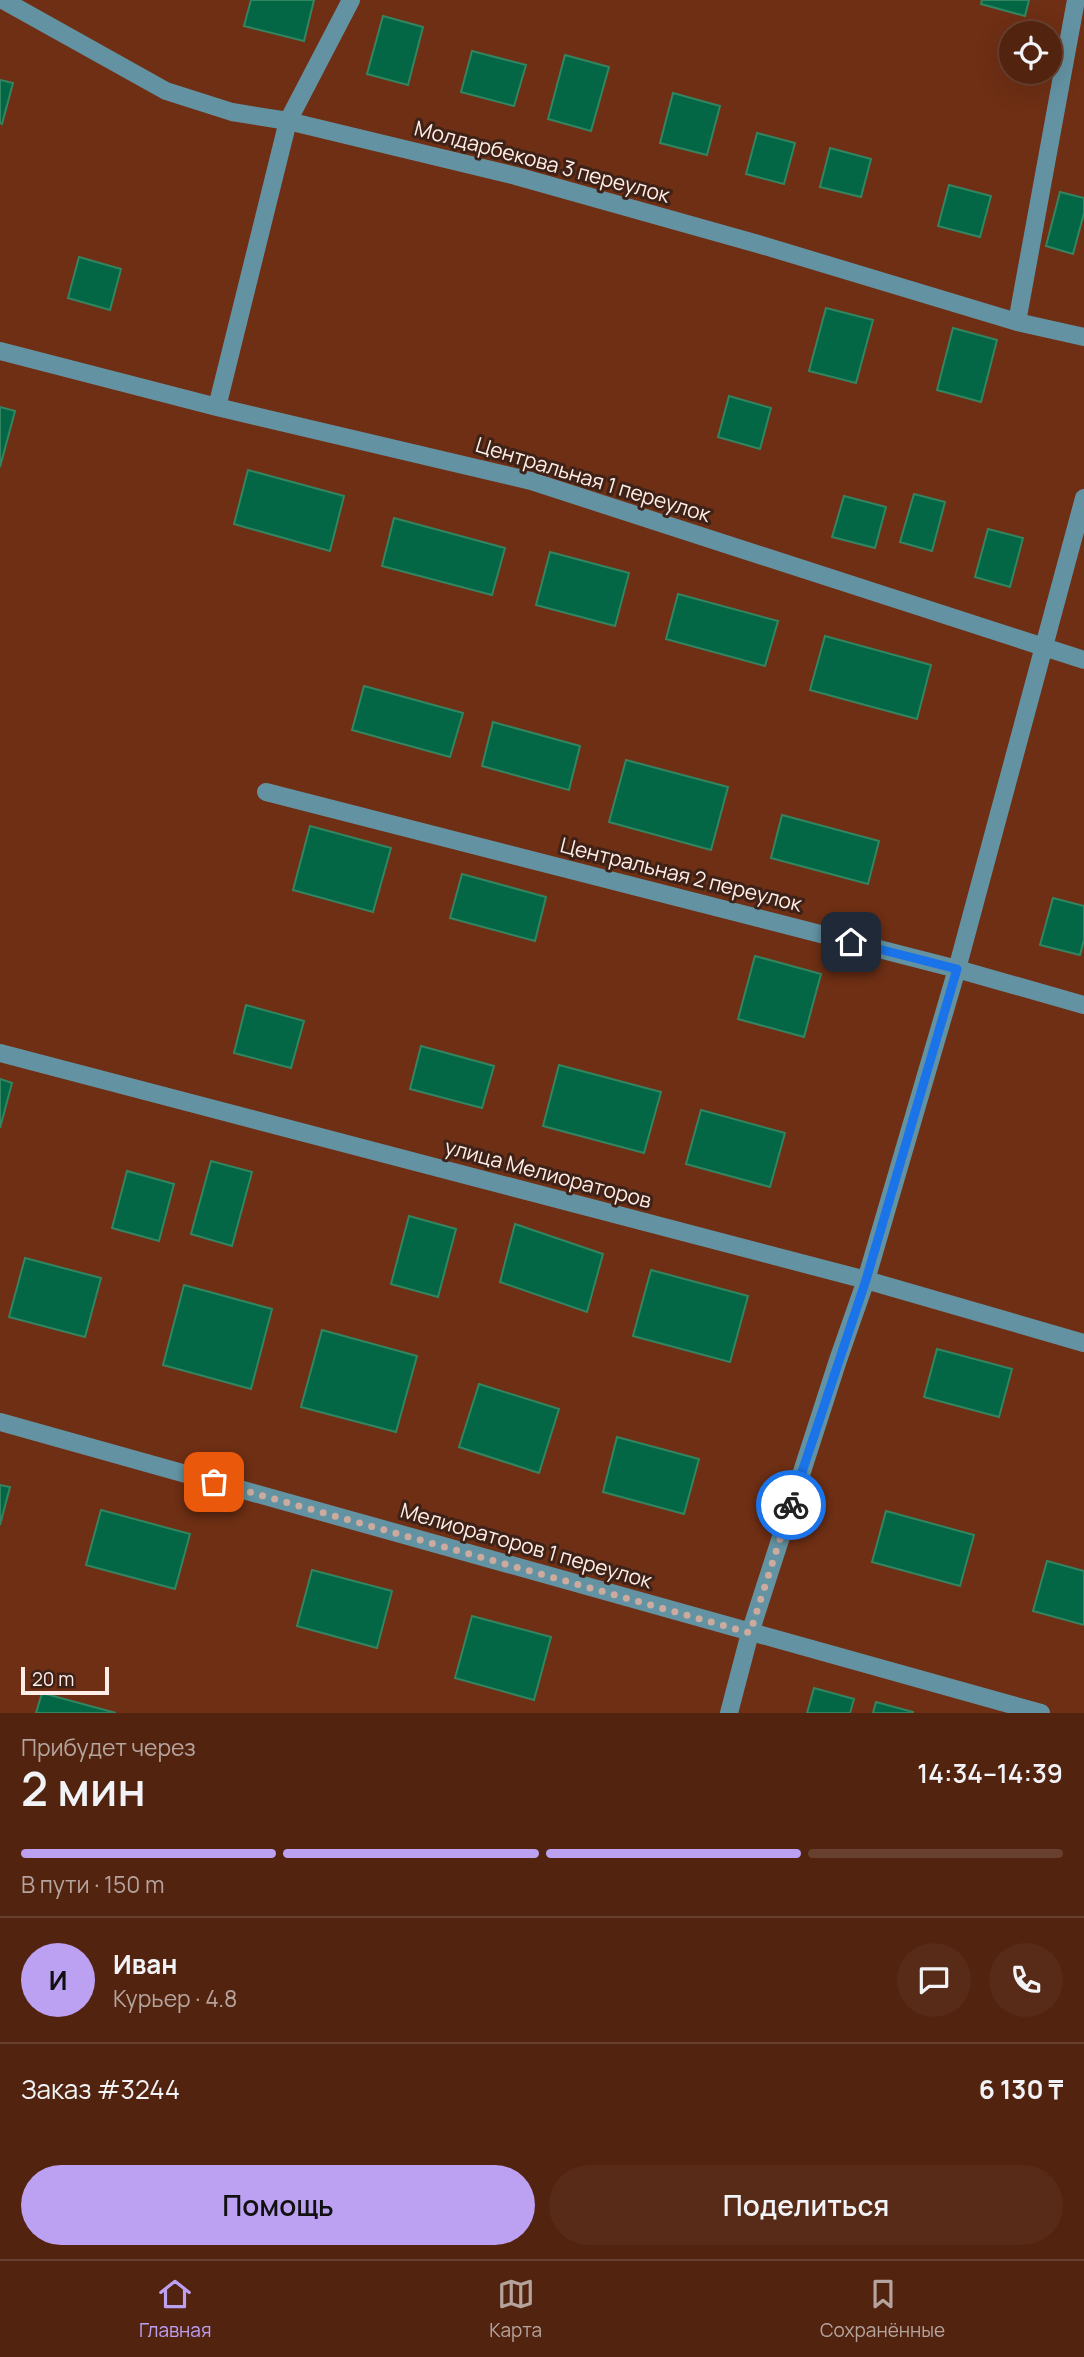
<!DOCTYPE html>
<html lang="ru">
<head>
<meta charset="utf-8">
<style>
  :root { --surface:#52230f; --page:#582b18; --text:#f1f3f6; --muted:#b5a49e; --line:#68402f; --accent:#bca0f2 }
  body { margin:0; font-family:Manrope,sans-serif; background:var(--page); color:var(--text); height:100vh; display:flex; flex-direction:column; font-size:26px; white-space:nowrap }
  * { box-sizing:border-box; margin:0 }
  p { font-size:23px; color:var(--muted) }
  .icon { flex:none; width:38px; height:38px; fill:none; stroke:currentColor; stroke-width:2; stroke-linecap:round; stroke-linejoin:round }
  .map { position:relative; height:1713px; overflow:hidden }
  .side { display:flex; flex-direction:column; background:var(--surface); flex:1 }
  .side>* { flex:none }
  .tools { position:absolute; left:999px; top:21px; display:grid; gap:14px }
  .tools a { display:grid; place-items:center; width:63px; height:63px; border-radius:50%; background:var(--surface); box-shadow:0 7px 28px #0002,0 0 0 2px var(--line); font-size:35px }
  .scale { position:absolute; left:21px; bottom:18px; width:88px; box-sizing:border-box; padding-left:7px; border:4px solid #ffeee8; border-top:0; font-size:19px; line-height:24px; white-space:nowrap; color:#ffeee8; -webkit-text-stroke:5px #3f2217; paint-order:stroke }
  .pin { position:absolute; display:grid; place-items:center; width:60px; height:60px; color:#fff; margin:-30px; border-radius:14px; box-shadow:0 4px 10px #0006 }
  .courier { position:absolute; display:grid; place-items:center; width:70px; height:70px; margin:-35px; border:5px solid #1a73e8; border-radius:50%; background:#fff; color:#222; box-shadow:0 2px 9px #0007 }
  .summary em { font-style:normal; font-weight:600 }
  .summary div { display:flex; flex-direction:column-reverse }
  .summary { display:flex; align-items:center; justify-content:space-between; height:119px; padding:0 21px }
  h1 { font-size:46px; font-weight:600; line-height:52px }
  .bar { display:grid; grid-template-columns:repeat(4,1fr); gap:10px 7px; align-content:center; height:84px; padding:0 21px }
  .bar i { height:9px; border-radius:5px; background:var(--line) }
  .bar .on { background:var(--accent) }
  .bar p { grid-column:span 4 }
  .line { display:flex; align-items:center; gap:18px; padding:0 21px; border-top:2px solid var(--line) }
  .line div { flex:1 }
  .round { display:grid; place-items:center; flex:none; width:74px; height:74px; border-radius:37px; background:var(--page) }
  .primary-button { display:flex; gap:14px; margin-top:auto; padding:14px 21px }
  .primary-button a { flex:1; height:80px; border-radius:42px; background:var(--accent); color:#111; font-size:28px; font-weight:600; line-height:80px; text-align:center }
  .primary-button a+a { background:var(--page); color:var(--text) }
  .menu { display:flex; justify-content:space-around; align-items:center; height:98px; border-top:2px solid var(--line); background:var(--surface); font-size:19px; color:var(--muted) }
  .menu a { display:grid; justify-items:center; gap:4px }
  .menu .on { color:var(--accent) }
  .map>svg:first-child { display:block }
  .building { fill:#036644; stroke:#338561; stroke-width:2 }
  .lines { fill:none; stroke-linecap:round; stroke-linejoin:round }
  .minor { stroke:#6393a3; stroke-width:18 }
  .done { stroke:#ccab9e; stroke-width:7; stroke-dasharray:0 12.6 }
  .route { stroke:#1a73e8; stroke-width:9 }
  .labels { text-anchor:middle; stroke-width:6; stroke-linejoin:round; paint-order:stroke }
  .street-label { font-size:21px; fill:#ffeee8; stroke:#3f2217 }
</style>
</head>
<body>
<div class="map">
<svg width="1084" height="1713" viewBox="0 0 1084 1713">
  <rect width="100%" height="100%" fill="#6e2f14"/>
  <path class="building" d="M251,0H314L304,41L244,26Z
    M982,0H1029L1025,16L981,4Z
    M383,16L423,27L408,85L367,74Z
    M472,51L526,65L514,106L461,92Z
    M565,55L609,67L591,131L548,119Z
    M0,80L13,83L2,124L0,123Z
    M673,93L720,106L707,155L660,143Z
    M757,133L795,143L784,184L746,174Z
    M830,148L871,159L861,197L820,187Z
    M949,185L991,196L980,237L938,226Z
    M1060,192L1084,198V213L1073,254L1046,246Z
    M79,257L121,269L110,310L68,298Z
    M826,308L873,320L856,383L809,371Z
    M953,328L997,340L981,402L937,390Z
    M729,396L771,408L760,449L718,437Z
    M0,407L15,411L0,467Z
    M248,470L344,496L330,551L234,524Z
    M914,494L945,502L932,551L900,542Z
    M844,496L886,507L875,548L832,537Z
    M394,518L505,548L492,595L382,566Z
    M988,529L1023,538L1010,587L975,577Z
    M550,552L629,573L615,626L536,605Z
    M678,594L778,621L765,666L666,639Z
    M825,636L931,665L917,719L810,690Z
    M364,686L463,713L450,757L352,730Z
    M493,722L580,746L569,790L482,766Z
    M626,760L728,787L711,850L609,822Z
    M782,815L879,841L868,884L771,858Z
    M310,826L391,848L373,912L293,890Z
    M462,874L546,897L535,941L450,918Z
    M1053,898L1084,906V940L1080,955L1040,945Z
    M755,956L821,974L804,1037L738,1019Z
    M246,1005L304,1021L291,1068L234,1053Z
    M421,1046L494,1066L482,1108L410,1089Z
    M559,1065L661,1092L644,1153L543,1126Z
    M0,1079L12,1083L0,1128Z
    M701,1110L785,1133L770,1187L686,1164Z
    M211,1161L252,1172L232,1246L191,1234Z
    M127,1171L174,1184L159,1241L112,1228Z
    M409,1216L456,1229L438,1297L391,1284Z
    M515,1224L603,1254L587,1312L500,1282Z
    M25,1258L101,1278L85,1337L9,1317Z
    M651,1270L748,1296L730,1362L633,1336Z
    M184,1285L272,1309L251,1389L163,1365Z
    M322,1330L417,1356L396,1432L301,1407Z
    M937,1349L1012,1369L999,1417L924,1397Z
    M479,1384L559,1409L539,1473L459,1447Z
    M617,1437L699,1459L684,1514L603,1492Z
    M0,1485L10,1487L0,1525Z
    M101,1510L190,1534L175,1589L86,1565Z
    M886,1511L974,1535L960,1586L872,1562Z
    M1047,1561L1084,1571V1625L1033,1611Z
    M312,1570L392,1591L377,1648L297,1626Z
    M472,1616L551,1637L534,1700L455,1678Z
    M814,1688L854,1699L850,1713H807Z
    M42,1693L116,1713H36Z
    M876,1702L913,1712V1713H873Z"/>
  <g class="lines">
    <path class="minor" d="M3,0L166,91L232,112L288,121L516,176L758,244L1017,322L1084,337
      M1017,322L1076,0
      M0,351L217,407L531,481L1084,660
      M217,407L288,121L351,0
      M266,792L957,969L1084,1005
      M0,1053L866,1280L1084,1343
      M0,1422L1041,1713
      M729,1713L750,1633L838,1360L866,1280L957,969L1084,498"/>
  </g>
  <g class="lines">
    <path class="done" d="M214,1482L750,1633L791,1505"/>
    <path class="route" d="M791,1505L866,1280L957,969L851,942"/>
  </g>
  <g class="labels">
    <g class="street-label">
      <text transform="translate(542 162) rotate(15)" y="7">Молдарбекова 3 переулок</text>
      <text transform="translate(593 480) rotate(17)" y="7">Центральная 1 переулок</text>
      <text transform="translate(681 875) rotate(14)" y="7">Центральная 2 переулок</text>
      <text transform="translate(548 1174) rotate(15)" y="7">улица Мелиораторов</text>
      <text transform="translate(526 1546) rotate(16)" y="7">Мелиораторов 1 переулок</text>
    </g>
  </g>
</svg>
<div class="tools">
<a><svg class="icon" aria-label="locate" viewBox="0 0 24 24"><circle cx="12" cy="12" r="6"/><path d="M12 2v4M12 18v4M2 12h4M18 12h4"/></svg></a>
</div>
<div class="scale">20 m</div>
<div class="pin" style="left:214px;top:1482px;background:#ea580c"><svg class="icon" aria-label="bag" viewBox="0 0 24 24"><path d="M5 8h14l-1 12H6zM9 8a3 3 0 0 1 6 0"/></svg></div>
<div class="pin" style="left:851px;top:942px;background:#1f2937"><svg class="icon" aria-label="home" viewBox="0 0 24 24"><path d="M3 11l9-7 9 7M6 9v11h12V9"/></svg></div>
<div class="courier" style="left:791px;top:1505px"><svg class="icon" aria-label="bike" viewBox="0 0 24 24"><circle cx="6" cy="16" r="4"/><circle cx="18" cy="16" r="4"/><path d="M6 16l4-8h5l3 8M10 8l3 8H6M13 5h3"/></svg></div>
</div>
<section class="side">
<div class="summary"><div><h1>2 мин</h1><p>Прибудет через</p></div><em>14:34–14:39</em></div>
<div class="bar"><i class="on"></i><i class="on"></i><i class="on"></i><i></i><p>В пути · 150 m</p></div>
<div class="line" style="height:126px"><b class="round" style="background:var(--accent);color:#111">И</b><div><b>Иван</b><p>Курьер · 4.8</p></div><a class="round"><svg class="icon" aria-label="chat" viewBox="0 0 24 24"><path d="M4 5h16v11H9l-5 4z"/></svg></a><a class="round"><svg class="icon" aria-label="phone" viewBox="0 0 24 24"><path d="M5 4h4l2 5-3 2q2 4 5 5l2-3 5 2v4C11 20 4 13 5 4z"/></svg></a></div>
<div class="line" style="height:91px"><div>Заказ #3244</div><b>6 130 ₸</b></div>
<div class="primary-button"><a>Помощь</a><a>Поделиться</a></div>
</section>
<nav class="menu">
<a class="on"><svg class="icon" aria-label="home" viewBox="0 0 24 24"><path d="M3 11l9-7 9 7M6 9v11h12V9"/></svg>Главная</a>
<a><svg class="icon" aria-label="map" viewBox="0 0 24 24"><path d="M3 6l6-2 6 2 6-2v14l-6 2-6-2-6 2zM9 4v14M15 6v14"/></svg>Карта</a>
<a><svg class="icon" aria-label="saved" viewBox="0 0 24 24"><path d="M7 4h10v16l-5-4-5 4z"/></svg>Сохранённые</a>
</nav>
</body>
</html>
